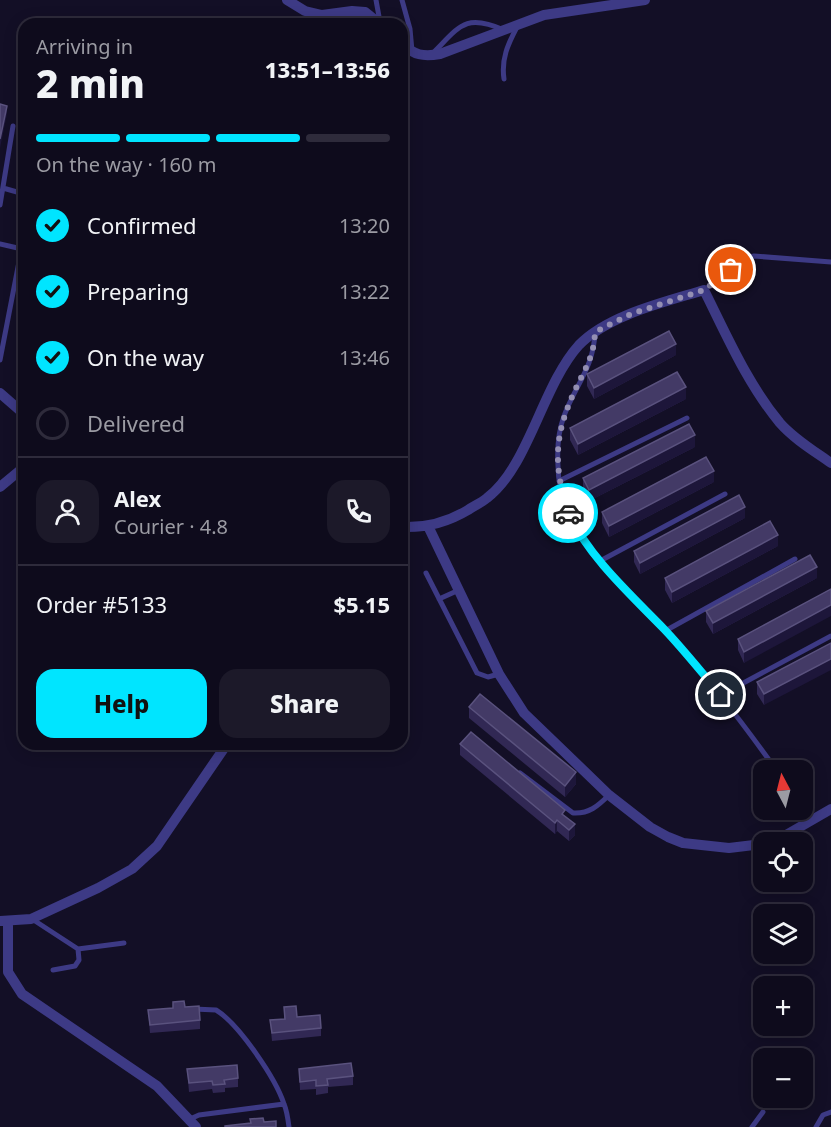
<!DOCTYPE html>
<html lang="en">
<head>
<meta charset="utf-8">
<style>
  :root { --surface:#0e0b1c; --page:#1c1929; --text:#f1f3f6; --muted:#9b9ba3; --line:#2e2b3b; --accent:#00e5ff }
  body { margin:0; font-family:"Noto Sans",sans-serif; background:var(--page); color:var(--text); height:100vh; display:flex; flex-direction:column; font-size:22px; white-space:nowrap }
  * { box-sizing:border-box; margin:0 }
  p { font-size:20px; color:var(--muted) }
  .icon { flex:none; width:33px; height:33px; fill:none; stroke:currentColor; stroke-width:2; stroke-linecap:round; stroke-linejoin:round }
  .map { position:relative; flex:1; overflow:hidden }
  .panel { position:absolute; left:18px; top:18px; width:390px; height:732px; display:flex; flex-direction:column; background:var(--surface); border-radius:18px; box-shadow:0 3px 15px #0003,0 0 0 2px var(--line) }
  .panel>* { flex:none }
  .needle { width:39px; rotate:353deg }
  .fabs { position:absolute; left:753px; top:760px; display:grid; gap:12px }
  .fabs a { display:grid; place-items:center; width:60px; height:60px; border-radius:12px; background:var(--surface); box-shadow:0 3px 15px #0003,0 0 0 2px var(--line); font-size:30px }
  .pin { position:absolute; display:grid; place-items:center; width:51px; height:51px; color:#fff; margin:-26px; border:3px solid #fff; border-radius:50%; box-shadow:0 2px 6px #0007 }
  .courier { position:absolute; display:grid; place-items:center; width:60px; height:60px; margin:-30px; border:4px solid #00e5ff; border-radius:50%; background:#fff; color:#222; box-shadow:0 2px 8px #0007 }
  .head em { font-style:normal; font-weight:800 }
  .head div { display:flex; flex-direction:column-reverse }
  .head { display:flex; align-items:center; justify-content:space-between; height:102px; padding:0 18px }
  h1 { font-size:39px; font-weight:800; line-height:45px }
  .bar { display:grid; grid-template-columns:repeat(4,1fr); gap:9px 6px; align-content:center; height:72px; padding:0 18px }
  .bar i { height:8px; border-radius:4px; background:var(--line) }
  .bar .selected { background:var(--accent) }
  .bar p { grid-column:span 4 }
  .line { display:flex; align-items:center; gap:15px; padding:0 18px; border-top:2px solid var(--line) }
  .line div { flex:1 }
  .round { display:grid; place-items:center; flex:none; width:63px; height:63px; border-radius:18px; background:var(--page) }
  ol { padding:0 18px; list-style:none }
  li { display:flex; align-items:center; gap:18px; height:66px }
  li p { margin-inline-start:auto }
  li .icon { padding:6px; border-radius:50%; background:var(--accent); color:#111; stroke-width:4 }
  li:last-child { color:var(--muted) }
  li i { width:33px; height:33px; border:3px solid var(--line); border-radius:50% }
  .primary-button { display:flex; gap:12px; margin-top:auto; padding:12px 18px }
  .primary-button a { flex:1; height:69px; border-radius:18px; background:var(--accent); color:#111; font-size:24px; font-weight:800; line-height:69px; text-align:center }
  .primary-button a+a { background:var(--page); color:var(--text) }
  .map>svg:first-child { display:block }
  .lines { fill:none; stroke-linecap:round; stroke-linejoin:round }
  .lane { stroke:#3d3a85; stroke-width:5 }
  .street { stroke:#3d3a85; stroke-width:10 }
  .wall { fill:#312854 }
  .shaded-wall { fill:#1d163a }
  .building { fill:#433a66; stroke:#5a527e; stroke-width:1.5 }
  .done { stroke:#948fb3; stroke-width:6; stroke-dasharray:0 10.8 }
  .route { stroke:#00e5ff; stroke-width:8 }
</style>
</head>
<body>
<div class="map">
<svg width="831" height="1127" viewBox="0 0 831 1127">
  <rect width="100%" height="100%" fill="#130f26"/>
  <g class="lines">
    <path class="lane" d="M376,0L380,22
      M402,0L410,29L412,51
      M433,53C460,26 465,13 504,30
      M504,79C501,59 508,44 517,27
      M3,188L24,194
      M0,205L13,126
      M0,244L22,249
      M704,290L746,258L754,256L831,262
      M595,332C594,367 575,386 564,416C558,432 557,449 558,466C559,545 636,594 682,649C716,688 747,729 777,771
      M0,360L24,236
      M559,481L687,418
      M600,561L725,494
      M426,573L477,673L488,677L499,674
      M439,599L459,590
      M665,631L795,559
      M721,695L831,636
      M520,773L573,813C589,814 598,806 609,795
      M800,810L807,823
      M32,919L78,949L124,943
      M53,970L75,966L79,960L78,949
      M194,1009L216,1010C239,1024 276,1079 284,1104C287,1111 288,1119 289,1127
      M190,1119L199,1115L284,1104
      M752,1127L763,1112
      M816,1127L823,1115L831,1112"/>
    <path class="street" d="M287,0L305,11L322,15L352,11L365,12L380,24
      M402,44C414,55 423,57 440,54L544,15L645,0
      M0,393L24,414
      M0,487L24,467
      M428,526L499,674L524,713L609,795L650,827L668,837L683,843L729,848L754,845L786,835L831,809
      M402,527C425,528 448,522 468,510C474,506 481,503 487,498C529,466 542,386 579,345C608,315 665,302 704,290C727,336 747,383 780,423C794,439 814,451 831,463
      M0,921L31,919L98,888L132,869L157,846L227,744
      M8,921V972L22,994L157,1086L196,1127"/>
  </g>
  <path class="wall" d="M676,355L594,399L587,386V374Z
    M686,399L578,455L570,440V428Z
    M695,447L589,501L583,489V478Z
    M714,482L609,537L602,523V512Z
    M745,518L640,574L634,562V551Z
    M778,546L672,603L665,590V578Z
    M817,578L713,634L706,622V611Z
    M831,589L744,663L738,650V639Z
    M831,643L764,705L757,694V682Z
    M469,707L576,784L565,797L469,718Z
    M460,744L565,816L575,835L569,841L557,831L555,834L460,755Z
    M173,1002L185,1007L200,1020V1029L150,1033L148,1010L173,1008Z
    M284,1007L297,1017L321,1028V1036L272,1041L270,1020L284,1019Z
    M187,1069L238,1078V1087L225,1088V1092L213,1093L212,1089L189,1092Z
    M299,1069L353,1076V1085L328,1087V1093L316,1095V1089L300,1090Z"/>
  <path class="shaded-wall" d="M7,106V114L0,148V139Z
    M676,344V355L594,399V388Z
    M686,387V399L578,455V444Z
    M695,435V447L589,501V490Z
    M714,471V482L609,537V526Z
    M745,507V518L640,574V563Z
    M778,535V546L672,603V592Z
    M817,567V578L713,634V623Z
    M831,605V616L744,663V652Z
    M831,659V670L764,705V694Z
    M576,772V784L565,797V786Z
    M557,820V831L555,834V823Z
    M575,824V835L569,841V830Z"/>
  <path class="building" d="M0,104L7,106L0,139Z
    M669,331L676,344L594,388L587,374Z
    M677,372L686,387L578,444L570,428Z
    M689,424L695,435L589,490L583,478Z
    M706,457L714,471L609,526L602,512Z
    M739,495L745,507L640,563L634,551Z
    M770,521L778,535L672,592L665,578Z
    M810,555L817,567L713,623L706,611Z
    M831,589V605L744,652L738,639Z
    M831,643V659L764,694L757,682Z
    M480,694L576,772L565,786L469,707Z
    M471,732L565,810L562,814L575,824L569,830L557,820L555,823L460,744Z
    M184,1001L185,1007L199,1006L200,1020L150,1025L148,1010L173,1008V1002Z
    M296,1006L297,1017L320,1015L321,1028L272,1033L270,1020L285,1019L284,1007Z
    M351,1063L353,1076L327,1079L328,1085L316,1086V1080L300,1082L299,1069Z
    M237,1065L238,1078L224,1080L225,1084L213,1085L212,1081L189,1083L187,1069Z
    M263,1118L264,1122L276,1121V1127H225V1126L251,1123L250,1119Z"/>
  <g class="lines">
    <path class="done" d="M568,513C553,463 554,435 576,388C586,367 594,356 595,332L631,314L704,290L731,270"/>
    <path class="route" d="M568,513C590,558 629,593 664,629C684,650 702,673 721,695"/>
  </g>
</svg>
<div class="fabs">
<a><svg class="needle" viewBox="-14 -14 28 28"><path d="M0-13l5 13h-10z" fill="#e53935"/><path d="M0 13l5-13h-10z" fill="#9b9ba3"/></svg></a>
<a><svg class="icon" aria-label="locate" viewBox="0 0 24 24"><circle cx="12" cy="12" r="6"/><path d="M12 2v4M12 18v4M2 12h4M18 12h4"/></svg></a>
<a><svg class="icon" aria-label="layers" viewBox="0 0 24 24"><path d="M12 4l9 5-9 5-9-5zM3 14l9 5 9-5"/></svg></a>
<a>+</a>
<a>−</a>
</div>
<div class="pin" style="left:731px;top:270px;background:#ea580c"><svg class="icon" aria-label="bag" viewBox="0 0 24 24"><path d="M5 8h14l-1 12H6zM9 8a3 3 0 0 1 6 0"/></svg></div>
<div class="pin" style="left:721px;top:695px;background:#1f2937"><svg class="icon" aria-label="home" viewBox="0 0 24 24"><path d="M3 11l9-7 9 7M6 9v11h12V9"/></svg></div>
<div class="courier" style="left:568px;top:513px"><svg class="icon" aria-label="car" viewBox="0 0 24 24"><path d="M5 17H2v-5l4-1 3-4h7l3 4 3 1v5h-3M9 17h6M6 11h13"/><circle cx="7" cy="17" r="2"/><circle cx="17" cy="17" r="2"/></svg></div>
<section class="panel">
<div class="head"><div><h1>2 min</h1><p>Arriving in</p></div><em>13:51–13:56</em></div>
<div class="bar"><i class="selected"></i><i class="selected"></i><i class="selected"></i><i></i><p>On the way · 160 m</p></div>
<ol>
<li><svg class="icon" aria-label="check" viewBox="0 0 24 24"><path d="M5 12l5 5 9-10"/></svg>Confirmed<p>13:20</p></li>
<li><svg class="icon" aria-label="check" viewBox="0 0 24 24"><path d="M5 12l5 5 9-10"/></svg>Preparing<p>13:22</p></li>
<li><svg class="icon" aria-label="check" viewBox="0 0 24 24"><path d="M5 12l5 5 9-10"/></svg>On the way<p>13:46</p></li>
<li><i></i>Delivered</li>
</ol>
<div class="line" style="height:108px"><a class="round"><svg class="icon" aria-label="person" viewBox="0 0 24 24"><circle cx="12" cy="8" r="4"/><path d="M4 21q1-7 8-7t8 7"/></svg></a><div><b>Alex</b><p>Courier · 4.8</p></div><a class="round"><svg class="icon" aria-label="phone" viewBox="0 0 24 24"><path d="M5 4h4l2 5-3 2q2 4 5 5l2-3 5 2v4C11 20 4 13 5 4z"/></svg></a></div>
<div class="line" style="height:78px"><div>Order #5133</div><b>$5.15</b></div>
<div class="primary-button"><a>Help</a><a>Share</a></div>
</section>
</div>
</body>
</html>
